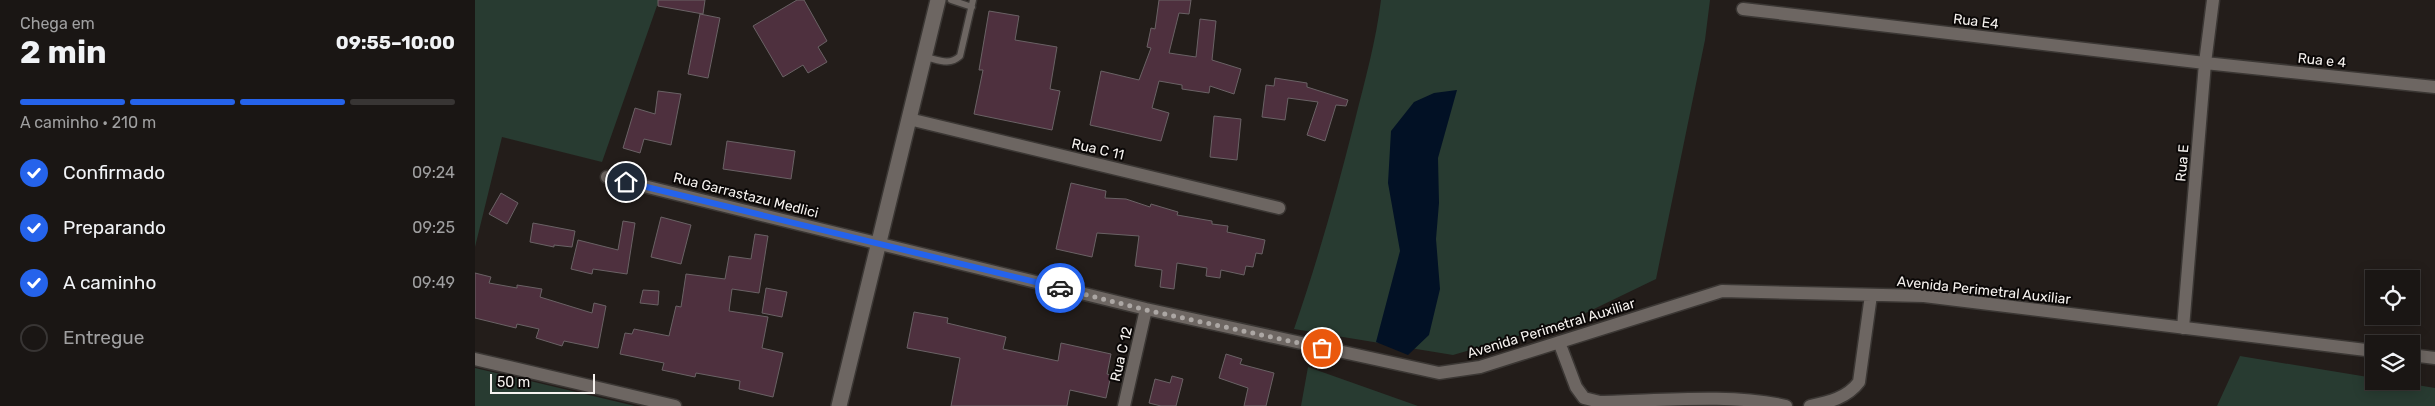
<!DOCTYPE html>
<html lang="pt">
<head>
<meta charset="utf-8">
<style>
  :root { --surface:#1a1614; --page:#272322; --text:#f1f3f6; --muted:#9f9fa0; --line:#383534; --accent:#2563eb }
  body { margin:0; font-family:Rubik,sans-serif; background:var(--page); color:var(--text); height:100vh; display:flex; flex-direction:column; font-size:19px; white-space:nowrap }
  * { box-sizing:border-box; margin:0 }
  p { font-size:16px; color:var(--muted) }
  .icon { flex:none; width:28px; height:28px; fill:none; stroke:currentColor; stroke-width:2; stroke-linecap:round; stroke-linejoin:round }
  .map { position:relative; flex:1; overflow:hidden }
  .drawer { display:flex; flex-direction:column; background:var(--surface); width:475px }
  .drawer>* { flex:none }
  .controls { position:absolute; left:1890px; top:270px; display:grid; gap:10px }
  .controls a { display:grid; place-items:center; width:55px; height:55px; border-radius:0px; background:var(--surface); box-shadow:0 2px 12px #0003,0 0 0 1px var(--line); font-size:25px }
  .scale { position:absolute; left:15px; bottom:12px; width:105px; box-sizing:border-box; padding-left:5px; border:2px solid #f6f2ef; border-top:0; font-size:14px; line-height:18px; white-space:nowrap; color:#f6f2ef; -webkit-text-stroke:4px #0b0807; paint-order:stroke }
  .pin { position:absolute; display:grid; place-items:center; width:42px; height:42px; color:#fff; margin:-21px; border:2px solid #fff; border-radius:50%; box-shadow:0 1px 5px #0007 }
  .courier { position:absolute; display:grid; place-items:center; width:50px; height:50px; margin:-25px; border:4px solid #2563eb; border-radius:50%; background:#fff; color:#222; box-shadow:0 1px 6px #0007 }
  .head em { font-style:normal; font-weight:700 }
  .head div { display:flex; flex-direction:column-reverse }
  .head { display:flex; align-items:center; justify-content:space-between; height:85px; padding:0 20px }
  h1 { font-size:32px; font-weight:700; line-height:38px }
  .bar { display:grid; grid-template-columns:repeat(4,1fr); gap:8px 5px; align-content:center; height:60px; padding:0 20px }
  .bar i { height:6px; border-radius:4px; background:var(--line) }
  .bar .current { background:var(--accent) }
  .bar p { grid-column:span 4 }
  ol { padding:0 20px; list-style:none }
  li { display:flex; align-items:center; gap:15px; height:55px }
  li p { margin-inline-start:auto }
  li .icon { padding:5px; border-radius:50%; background:var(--accent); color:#fff; stroke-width:4 }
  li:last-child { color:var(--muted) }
  li i { width:28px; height:28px; border:2px solid var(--line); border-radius:50% }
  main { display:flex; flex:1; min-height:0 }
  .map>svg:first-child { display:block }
  .green { fill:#283b31 }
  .water { fill:#021125 }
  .building { fill:#4e303e; stroke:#6a6265 }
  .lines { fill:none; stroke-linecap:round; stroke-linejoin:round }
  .service-casing { stroke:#3b3734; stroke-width:9 }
  .minor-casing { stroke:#3b3734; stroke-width:15 }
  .tertiary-casing { stroke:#3b3734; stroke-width:18 }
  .service { stroke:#6d6662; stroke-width:6 }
  .minor { stroke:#6d6662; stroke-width:12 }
  .tertiary { stroke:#6d6662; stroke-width:15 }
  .done { stroke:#aca7a4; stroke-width:5; stroke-dasharray:0 9 }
  .route { stroke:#2563eb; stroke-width:6 }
  .labels { text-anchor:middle; stroke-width:4; stroke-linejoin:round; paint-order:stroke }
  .street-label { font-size:14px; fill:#f6f2ef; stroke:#0b0807 }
</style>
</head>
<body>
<main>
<section class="drawer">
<div class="head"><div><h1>2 min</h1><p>Chega em</p></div><em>09:55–10:00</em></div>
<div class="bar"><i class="current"></i><i class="current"></i><i class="current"></i><i></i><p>A caminho · 210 m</p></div>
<ol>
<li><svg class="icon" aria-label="check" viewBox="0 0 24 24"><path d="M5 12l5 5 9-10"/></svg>Confirmado<p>09:24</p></li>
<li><svg class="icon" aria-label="check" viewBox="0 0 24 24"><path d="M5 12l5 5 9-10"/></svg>Preparando<p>09:25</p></li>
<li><svg class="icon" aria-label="check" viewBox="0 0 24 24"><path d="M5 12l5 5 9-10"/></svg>A caminho<p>09:49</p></li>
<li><i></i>Entregue</li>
</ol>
</section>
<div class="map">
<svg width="1960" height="406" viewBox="0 0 1960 406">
  <rect width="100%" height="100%" fill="#231d1a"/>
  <path class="green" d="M0,0H184L127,162L27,137L0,247Z
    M906,0H1235L1230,40L1181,279L1092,322L978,355L819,329C843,260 862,191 880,120C890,80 901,41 906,0Z
    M1765,356L1899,378V381H1918L1960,388V406H1742Z
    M833,367L943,406H826Z
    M0,368L160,406H0Z"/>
  <path class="water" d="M982,90L963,158L964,203L961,239L965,289L954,335L933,355L901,342L925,251L913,183L916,131L939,102L959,93Z"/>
  <path class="building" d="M183,0H230L228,14L183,6Z
    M322,0H329L352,41L343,47L352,62L333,73L328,65L308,77L278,26Z
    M684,0H716L714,14L704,13L694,53L721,57L725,19L741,21L737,60L766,69L759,94L735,86L734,93L707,89V85L684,81L677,108L694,113L686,141L615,125L626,71L664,80L676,48L672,47L676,28L680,29Z
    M514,11L544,16L540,40L582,47L575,89L585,91L577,130L499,114L508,70H504Z
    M225,14L245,18L233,78L213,74Z
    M800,78L832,83V87L873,100L871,106L861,105L850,141L832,135L843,102L813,98L810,120L787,117L791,85L799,86Z
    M183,91L206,94L196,145L169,139L165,153L148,148L160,108L180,114Z
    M739,116L766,119L762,160L735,157Z
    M252,141L320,151L316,179L248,169Z
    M596,183L631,191L630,198L651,199L675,207L676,204L703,212L702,215L737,221V224L753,226L752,232L790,240L787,254L781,253L778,267L771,266L769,275L746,270L745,278L731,276L732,268L702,263L699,289L685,287L687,270L660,266L664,236L622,233L617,257L581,249Z
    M26,193L43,203L32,224L14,214Z
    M186,217L216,225L206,264L176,257Z
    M148,221L160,223L152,274L118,269L117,274L96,269L103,240L143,250Z
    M58,223L100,231L97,247L79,245V247L55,242Z
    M280,234L293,236L284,293L257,289L254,311L293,317L287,348L308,353L298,397L264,389L265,381L221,373L220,377L187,370L189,363L145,354L150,333L157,334L159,329L194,336L201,306L206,307L211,274L250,279L254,256L276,259Z
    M0,273L16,277L14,283L42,288V285L67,289L65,297L117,313L119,303L131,306L123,348L89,341L87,346L61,338L64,329L42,324L41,328L0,318Z
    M291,288L312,292L307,317L287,313Z
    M168,290L184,291L183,305L165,303Z
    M439,312L473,318L472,323L531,337L528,349L583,361L586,343L636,354L632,374L636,375L631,398L595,390L592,406H476L485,358L432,348Z
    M751,354L767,359L765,364L799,373L791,406H769L773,388L744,378Z
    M697,376L708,379L701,406H686L674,403L680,379L695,383Z"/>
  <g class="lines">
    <defs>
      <path id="service" d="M476,0L497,7
        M450,57C464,60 474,66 485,56L498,0"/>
      <path id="minor" d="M1268,9L1730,63L1960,87
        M434,119L804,208
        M132,177L671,309L964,373L1005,367L1247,291L1449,296L1899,351
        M1708,328L1730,63L1738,0
        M1084,342L1101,387L1109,398L1125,402C1184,401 1254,393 1311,406
        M1936,355L1960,358
        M0,359L200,406
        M649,406L671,309
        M1335,406C1354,402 1372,398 1384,382L1396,295"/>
      <path id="tertiary" d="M364,406L463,0"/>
    </defs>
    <use href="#service" class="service-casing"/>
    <use href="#minor" class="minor-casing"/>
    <use href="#tertiary" class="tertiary-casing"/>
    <use href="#service" class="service"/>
    <use href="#minor" class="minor"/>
    <use href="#tertiary" class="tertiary"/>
  </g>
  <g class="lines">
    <path class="done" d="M585,288L671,310L847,348"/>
    <path class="route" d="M151,182L585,288"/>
  </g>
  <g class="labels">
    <g class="street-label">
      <text transform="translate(1501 21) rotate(7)" y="5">Rua E4</text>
      <text transform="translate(1847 60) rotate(6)" y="5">Rua e 4</text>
      <text transform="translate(623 149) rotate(13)" y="5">Rua C 11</text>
      <text transform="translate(1707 163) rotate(-85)" y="5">Rua E</text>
      <text transform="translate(271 195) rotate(14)" y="5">Rua Garrastazu Medlici</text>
      <text transform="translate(1509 290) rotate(6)" y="5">Avenida Perimetral Auxiliar</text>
      <text transform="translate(1076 328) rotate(-17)" y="5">Avenida Perimetral Auxiliar</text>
      <text transform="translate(646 354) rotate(-77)" y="5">Rua C 12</text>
    </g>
  </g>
</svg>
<div class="controls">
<a><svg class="icon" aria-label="locate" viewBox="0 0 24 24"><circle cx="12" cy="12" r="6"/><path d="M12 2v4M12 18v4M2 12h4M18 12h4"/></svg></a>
<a><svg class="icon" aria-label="layers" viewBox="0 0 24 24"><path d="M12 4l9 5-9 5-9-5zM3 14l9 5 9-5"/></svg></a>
</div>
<div class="scale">50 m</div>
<div class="pin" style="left:847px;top:348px;background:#ea580c"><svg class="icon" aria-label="bag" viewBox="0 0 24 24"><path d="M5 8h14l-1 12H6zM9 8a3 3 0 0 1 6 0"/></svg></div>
<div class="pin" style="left:151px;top:182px;background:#1f2937"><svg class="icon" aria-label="home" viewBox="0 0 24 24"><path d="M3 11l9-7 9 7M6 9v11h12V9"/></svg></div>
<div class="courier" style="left:585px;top:288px"><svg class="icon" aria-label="car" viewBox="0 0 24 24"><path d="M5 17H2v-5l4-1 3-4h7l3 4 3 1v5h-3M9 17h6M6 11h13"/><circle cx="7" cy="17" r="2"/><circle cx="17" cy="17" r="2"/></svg></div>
</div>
</main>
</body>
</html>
